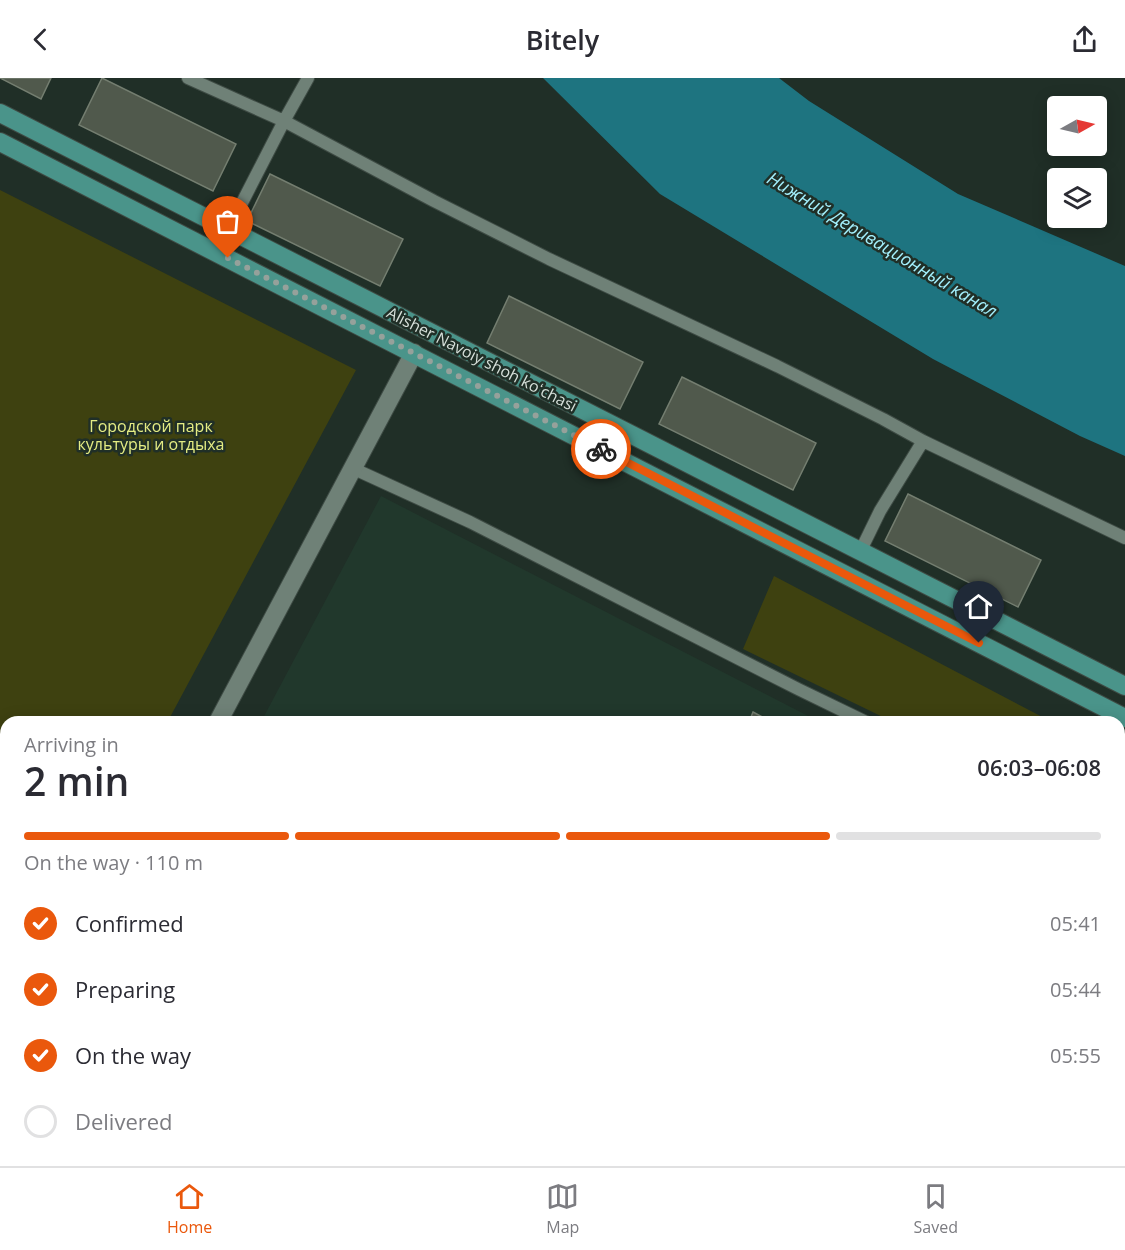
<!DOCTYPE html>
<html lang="en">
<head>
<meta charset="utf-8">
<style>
  :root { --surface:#fff; --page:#f2f2f3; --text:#2b2b33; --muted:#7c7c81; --line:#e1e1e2; --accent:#ea580c }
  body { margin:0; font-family:"Open Sans",sans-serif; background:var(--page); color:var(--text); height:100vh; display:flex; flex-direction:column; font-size:22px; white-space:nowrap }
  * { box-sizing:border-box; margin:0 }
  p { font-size:20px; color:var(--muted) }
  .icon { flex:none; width:33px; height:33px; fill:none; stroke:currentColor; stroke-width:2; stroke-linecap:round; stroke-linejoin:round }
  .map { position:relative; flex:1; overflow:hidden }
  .details { position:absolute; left:0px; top:638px; width:1125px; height:452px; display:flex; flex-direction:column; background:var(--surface); border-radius:18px 18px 0 0; box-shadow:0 3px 15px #0003 }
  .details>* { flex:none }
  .needle { width:39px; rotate:82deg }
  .fabs { position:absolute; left:1047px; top:18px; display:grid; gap:12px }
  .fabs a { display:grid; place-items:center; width:60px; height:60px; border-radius:6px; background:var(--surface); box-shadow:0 3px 15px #0003; font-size:30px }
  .pin { position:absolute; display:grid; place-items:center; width:51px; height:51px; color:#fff; margin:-62px -26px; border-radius:50% 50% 50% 0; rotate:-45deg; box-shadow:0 0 6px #0007 }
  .pin .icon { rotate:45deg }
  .courier { position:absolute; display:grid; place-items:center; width:60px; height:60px; margin:-30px; border:4px solid #ea580c; border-radius:50%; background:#fff; color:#222; box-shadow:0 2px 8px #0007 }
  .headline em { font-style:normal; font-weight:600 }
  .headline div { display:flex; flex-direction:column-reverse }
  .headline { display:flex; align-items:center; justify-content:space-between; height:102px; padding:0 24px }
  h1 { font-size:39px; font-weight:600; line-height:45px }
  .bar { display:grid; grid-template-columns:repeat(4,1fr); gap:9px 6px; align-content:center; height:72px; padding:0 24px }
  .bar i { height:8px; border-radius:4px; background:var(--line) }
  .bar .current { background:var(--accent) }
  .bar p { grid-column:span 4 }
  ol { padding:0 24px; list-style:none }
  li { display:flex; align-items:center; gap:18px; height:66px }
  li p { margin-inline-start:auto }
  li .icon { padding:6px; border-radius:50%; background:var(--accent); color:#fff; stroke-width:4 }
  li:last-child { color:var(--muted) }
  li i { width:33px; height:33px; border:3px solid var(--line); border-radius:50% }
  header { display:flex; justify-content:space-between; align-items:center; height:78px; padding:0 24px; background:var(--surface); font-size:27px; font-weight:600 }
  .tab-bar { display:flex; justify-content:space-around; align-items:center; height:84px; border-top:2px solid var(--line); background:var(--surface); font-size:16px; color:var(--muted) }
  .tab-bar a { display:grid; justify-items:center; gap:3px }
  .tab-bar .current { color:var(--accent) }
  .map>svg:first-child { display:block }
  .built { fill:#21382c }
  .green { fill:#3e4110 }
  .water { fill:#1e7480 }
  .building { fill:#50594c; stroke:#747e70; stroke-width:1.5 }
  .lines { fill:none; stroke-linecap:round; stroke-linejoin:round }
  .lane-casing { stroke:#3e4b44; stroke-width:14 }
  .street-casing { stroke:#3e4b44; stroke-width:20 }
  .primary-casing { stroke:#3e4b44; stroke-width:20 }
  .lane { stroke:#6f8177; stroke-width:12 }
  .street { stroke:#6f8177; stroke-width:18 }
  .primary { stroke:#4a948a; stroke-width:18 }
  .done { stroke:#96a19b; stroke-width:6; stroke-dasharray:0 10.8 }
  .route { stroke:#ea580c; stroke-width:8 }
  .labels { text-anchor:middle; stroke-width:5; stroke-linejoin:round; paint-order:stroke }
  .street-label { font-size:16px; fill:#d5dfd9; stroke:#202f27 }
  .park-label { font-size:16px; fill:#e4ec83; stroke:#202f27 }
  .water-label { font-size:18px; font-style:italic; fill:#a3f0fd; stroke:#202f27 }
</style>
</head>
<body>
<header><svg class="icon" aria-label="back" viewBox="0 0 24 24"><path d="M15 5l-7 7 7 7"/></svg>Bitely<svg class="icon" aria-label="share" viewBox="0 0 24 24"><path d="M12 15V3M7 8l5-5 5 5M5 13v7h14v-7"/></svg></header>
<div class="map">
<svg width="1125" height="1088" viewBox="0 0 1125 1088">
  <rect width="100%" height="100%" fill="#202f27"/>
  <path class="built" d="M381,418L818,643L261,644Z
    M1119,799L1125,802V1088H24L27,1083H1119Z"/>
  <path class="green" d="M0,112L356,292L168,643L6,644V897L0,894Z
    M774,498L1050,643H891L743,571Z"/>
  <path class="water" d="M543,0H779L809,23L958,116L1125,188V378L1080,358L933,281L660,116Z"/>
  <path class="building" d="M0,0H51L41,21Z
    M102,0L236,66L213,113L79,47Z
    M270,96L403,161L380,208L247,143Z
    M509,218L643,284L620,331L487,265Z
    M682,299L816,365L793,412L659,346Z
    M908,416L1041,482L1018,529L885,463Z
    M753,634L772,644H749Z
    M1119,1034L1125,1037V1088H1062L1064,1083H1119Z
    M545,1083H944L942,1088H554Z"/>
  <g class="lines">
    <defs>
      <path id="lane" d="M188,0L284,43L434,123L549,181L777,288L883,341L923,363L1125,460
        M228,152L284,43L308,0
        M352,390L470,444L798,611L866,644
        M860,474L880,433L923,363
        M1119,765L1125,767
        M1119,821L1125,808
        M1119,976L1125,979"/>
      <path id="street" d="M218,644L414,275
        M0,987L6,986"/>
      <path id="primary" d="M0,35L1125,608
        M0,64L1125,640"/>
    </defs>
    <use href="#lane" class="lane-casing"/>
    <use href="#street" class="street-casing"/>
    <use href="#primary" class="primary-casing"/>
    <use href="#lane" class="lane"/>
    <use href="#street" class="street"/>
    <use href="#primary" class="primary"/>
  </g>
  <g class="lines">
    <path class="done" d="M228,180L601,371"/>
    <path class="route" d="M601,371L979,565"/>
  </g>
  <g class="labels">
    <g class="street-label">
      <text transform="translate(482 281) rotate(27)" y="6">Alisher Navoiy shoh koʻchasi</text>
    </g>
    <g class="park-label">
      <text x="151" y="354">Городской парк<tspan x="151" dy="18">культуры и отдыха</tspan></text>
    </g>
    <g class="water-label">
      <text transform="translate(882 167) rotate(31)" y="6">Нижний Деривационный канал</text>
    </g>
  </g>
</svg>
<div class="fabs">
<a><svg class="needle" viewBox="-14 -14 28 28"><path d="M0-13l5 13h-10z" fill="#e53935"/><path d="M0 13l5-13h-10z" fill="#7c7c81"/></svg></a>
<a><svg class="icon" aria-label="layers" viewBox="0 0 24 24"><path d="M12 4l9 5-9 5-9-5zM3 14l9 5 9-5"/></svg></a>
</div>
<div class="pin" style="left:228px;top:180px;background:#ea580c"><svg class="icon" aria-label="bag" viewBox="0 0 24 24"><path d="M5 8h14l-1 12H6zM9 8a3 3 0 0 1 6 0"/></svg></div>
<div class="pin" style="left:979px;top:565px;background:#1f2937"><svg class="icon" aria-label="home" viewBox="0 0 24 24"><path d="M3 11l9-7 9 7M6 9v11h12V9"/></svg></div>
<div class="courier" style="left:601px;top:371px"><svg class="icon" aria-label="bike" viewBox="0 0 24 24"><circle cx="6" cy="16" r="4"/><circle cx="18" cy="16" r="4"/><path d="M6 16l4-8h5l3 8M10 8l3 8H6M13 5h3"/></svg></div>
<section class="details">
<div class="headline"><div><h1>2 min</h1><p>Arriving in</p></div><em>06:03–06:08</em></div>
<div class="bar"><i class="current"></i><i class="current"></i><i class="current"></i><i></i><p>On the way · 110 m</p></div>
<ol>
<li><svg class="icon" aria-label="check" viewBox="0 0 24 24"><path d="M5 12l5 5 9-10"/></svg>Confirmed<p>05:41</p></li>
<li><svg class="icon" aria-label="check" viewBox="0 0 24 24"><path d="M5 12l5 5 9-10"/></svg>Preparing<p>05:44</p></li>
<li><svg class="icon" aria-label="check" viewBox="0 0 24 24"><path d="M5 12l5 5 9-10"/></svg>On the way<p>05:55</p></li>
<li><i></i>Delivered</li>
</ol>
</section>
</div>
<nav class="tab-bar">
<a class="current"><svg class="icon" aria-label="home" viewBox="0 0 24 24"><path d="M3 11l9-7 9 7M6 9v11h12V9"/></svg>Home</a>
<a><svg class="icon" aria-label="map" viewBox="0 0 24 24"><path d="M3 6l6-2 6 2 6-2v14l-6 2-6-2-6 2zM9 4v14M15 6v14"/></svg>Map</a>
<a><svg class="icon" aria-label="saved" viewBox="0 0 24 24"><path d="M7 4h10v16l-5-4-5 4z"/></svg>Saved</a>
</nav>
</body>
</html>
